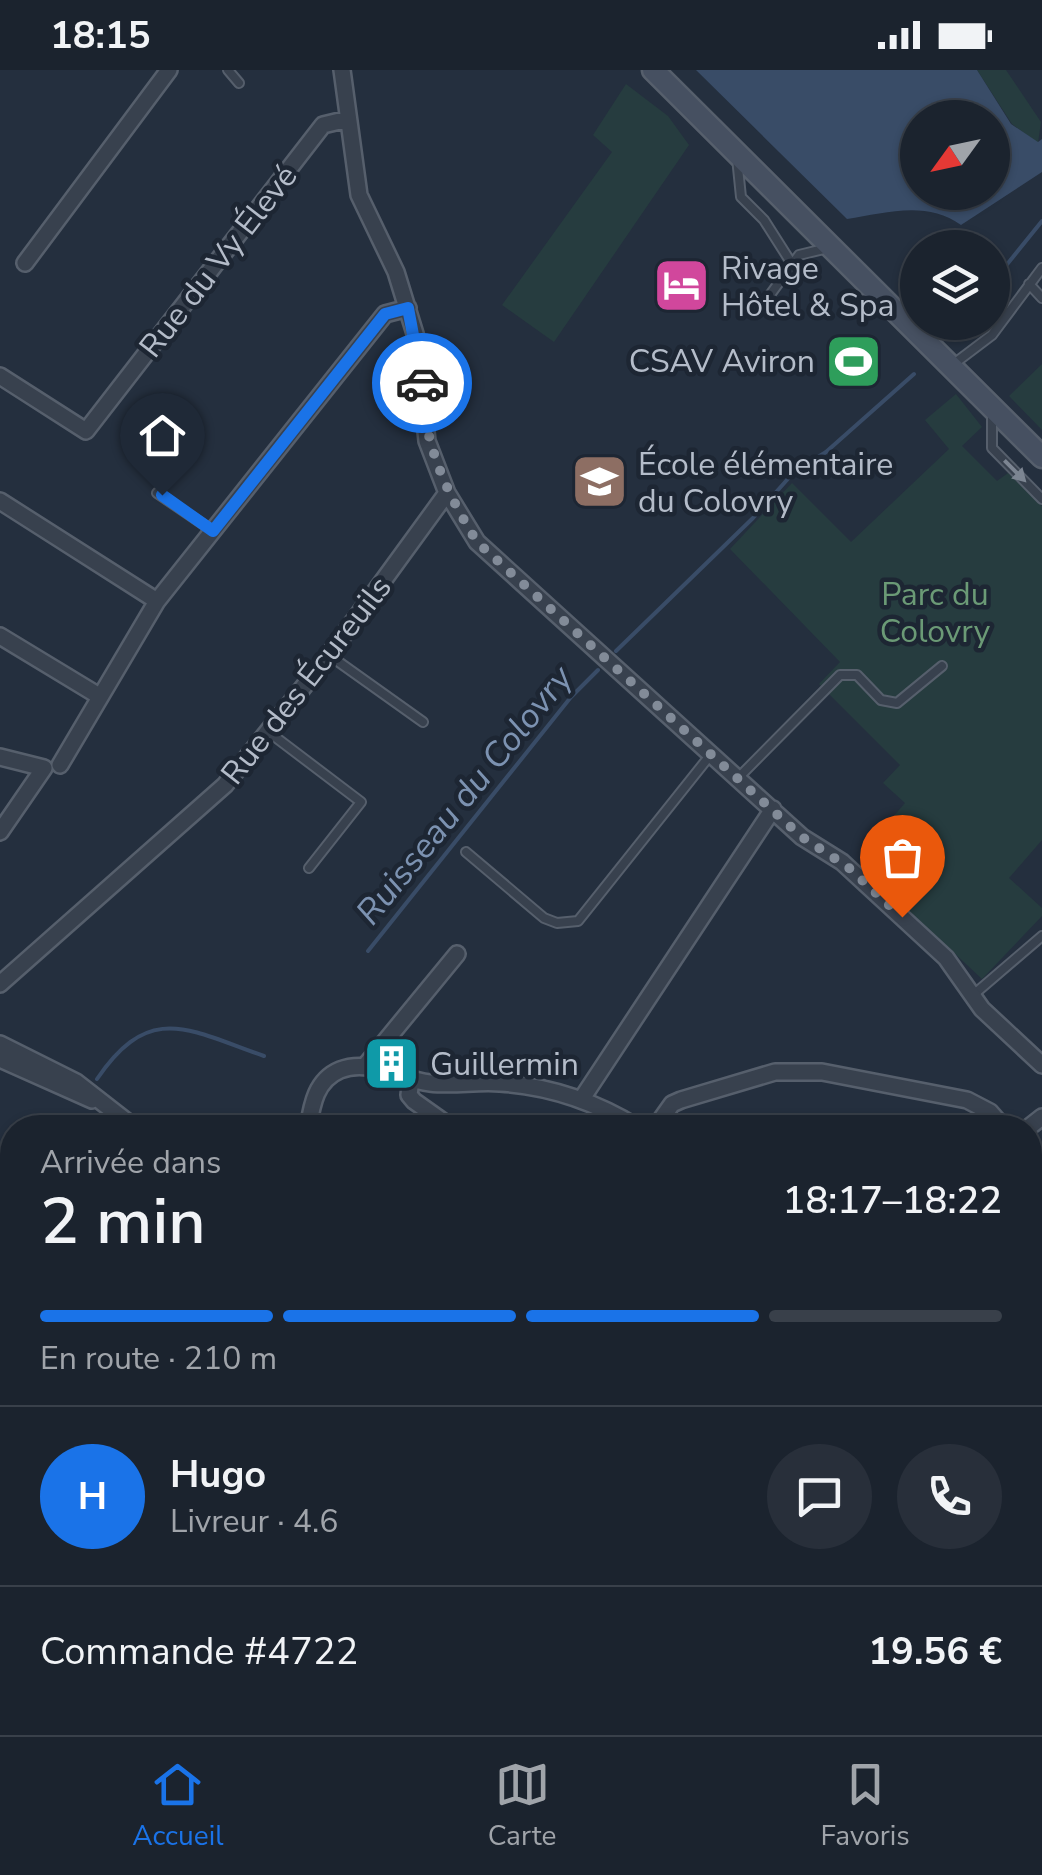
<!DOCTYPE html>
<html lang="fr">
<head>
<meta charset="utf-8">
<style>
  :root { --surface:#1b232e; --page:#282f3a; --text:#f1f3f6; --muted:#a0a4aa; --line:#39404a; --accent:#1a73e8 }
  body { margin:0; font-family:"Nunito Sans",sans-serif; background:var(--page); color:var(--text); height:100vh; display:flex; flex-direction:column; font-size:38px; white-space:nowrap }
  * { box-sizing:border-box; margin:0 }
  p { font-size:32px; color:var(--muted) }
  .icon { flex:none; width:55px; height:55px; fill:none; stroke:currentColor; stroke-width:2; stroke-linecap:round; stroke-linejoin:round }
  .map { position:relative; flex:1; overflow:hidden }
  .drawer { position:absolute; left:0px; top:1045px; width:1042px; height:620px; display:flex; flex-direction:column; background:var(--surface); border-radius:40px 40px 0 0; box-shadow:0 2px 8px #0004,0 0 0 2px var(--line) }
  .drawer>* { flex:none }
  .needle { width:65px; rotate:237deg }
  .fabs { position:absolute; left:900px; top:30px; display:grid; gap:20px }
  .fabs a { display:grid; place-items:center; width:110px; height:110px; border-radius:50%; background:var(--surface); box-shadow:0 2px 8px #0004,0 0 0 2px var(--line); font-size:50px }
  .pin { position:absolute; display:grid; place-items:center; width:85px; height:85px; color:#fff; margin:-102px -42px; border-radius:50% 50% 50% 0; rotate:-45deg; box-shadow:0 0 10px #0007 }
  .pin .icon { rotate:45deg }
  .courier { position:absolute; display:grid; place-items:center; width:100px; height:100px; margin:-50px; border:8px solid #1a73e8; border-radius:50%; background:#fff; color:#222; box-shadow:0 2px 12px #0007 }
  .summary em { font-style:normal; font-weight:600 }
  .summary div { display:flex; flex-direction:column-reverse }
  .summary { display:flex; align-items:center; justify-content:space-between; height:170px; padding:0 40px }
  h1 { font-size:65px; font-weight:600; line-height:75px }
  .bar { display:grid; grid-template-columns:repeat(4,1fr); gap:15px 10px; align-content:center; height:120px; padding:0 40px }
  .bar i { height:12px; border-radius:8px; background:var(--line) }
  .bar .selected { background:var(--accent) }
  .bar p { grid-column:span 4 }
  .line { display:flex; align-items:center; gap:25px; padding:0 40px; border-top:2px solid var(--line) }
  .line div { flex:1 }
  .round { display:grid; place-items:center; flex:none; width:105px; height:105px; border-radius:52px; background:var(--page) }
  .status { display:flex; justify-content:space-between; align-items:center; height:70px; padding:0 50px; background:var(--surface); direction:ltr }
  .status svg { height:28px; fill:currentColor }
  .tab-bar { display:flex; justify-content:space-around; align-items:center; height:140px; border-top:2px solid var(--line); background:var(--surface); font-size:28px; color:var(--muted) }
  .tab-bar a { display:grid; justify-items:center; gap:5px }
  .tab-bar .selected { color:var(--accent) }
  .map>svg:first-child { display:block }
  .green { fill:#263c3f }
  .water { fill:#394c67; fill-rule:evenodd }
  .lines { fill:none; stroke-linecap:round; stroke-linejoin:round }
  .stream { stroke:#394c67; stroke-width:4 }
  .lane-casing { stroke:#565f6c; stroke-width:12 }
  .street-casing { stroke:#565f6c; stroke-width:20 }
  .secondary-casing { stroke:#565f6c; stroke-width:25 }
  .lane { stroke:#38414e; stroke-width:8 }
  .street { stroke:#38414e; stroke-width:15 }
  .secondary { stroke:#465061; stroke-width:20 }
  .oneway { fill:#7c8592 }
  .done { stroke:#828b98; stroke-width:10; stroke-dasharray:0 18 }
  .route { stroke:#1a73e8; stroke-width:12 }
  .labels { text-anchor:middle; stroke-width:9; stroke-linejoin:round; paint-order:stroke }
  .street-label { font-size:32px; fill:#b4bcc9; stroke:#1d2633 }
  .poi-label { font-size:32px; fill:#b4bcc9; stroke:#1d2633; text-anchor:start }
  .park-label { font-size:32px; fill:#6b9a76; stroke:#1d2633 }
  .water-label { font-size:35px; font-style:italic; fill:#7c92b1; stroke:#1d2633 }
</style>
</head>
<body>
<div class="status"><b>18:15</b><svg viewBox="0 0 49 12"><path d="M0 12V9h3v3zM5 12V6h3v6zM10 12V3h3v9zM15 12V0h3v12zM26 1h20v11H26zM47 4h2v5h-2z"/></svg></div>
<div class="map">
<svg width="1042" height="1665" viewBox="0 0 1042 1665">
  <rect width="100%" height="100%" fill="#242f3e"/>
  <path class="green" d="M977,0H1006L1041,52L1038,73L1012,54Z
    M626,14L668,46L689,75L554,272L502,235L612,82L593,65Z
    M1042,294V360L1009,326Z
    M956,324L982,357L962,376L997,411L1008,403L1042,436V770L1009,808L1042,838V846L982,909L873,807L910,767L891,749L905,733L883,713L900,695L819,614L840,592L730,479L792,413L851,472L949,379L925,350Z"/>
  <path class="water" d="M696,0H977L1011,54L1038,72L1042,69V102L961,155C927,130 885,143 847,149ZM918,48H992V122H918Z"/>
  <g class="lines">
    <path class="stream" d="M992,213L1042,151
      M960,254L961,252
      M616,581L753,448L794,402L826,382L914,304
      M368,881L571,627L598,600
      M97,1009C150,931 189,960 264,986"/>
    <defs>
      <path id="lane" d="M228,0L239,13
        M737,88L741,127L764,150L792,194
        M1029,214L1042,228
        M767,229L799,185L828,178
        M951,296L992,265L1042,198
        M992,340V378L1042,429
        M157,423L213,461
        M329,585L423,652
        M270,663L361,732L309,798
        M739,707L840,605H857L881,630L897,633L942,596
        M466,782L544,848L557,853L578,851L712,683
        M972,926L1042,866
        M1031,1183L1042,1168
        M3,1309L12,1314
        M0,1460L12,1439"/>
      <path id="street" d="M342,0L359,125L396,202L416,267L427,371L447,423L477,472L802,767L842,792L946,888L982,939L1042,995
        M25,193L169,0
        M0,306L86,361L323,55L348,49
        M0,431L157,531
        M0,566L99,626
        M0,687L44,698L0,762
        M60,695L157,531L385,244L408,238
        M0,914L225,715L329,585L447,423
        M0,974L76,1012L135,1058
        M0,989L92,1030
        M365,996L457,884
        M411,1009L409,1025L414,1031L452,1058
        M581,1030L773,739
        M308,1058C312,1034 316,1010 340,1000C370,988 401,1010 430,1013C453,1016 477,1011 500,1013C549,1016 596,1032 638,1058
        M655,1058L672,1034L681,1030L775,1002H822L967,1030L990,1042L1004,1058
        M1028,1058L1042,1047
        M0,1407L7,1400L12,1401
        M1030,1415L1042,1423
        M0,1529L12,1538
        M1030,1638L1042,1647
        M296,1657L339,1665
        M356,1665L358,1652
        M535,1665L545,1652"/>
      <path id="secondary" d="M653,0L1042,387"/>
    </defs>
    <use href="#lane" class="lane-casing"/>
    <use href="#street" class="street-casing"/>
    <use href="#secondary" class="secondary-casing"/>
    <use href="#lane" class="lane"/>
    <use href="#street" class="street"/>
    <use href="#secondary" class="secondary"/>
  </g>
  <defs><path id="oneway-solid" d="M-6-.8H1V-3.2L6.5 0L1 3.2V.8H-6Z" transform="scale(2.5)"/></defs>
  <use class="oneway" href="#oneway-solid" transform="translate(1015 401) rotate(45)"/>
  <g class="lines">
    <path class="done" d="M422,313C424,374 445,420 477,472L802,767L848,797L902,847"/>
    <path class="route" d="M162,425L213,461L385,244L408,238L422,313"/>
  </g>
  <defs>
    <symbol id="hotel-square" viewBox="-11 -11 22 22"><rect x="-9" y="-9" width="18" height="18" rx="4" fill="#d1479c" stroke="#1d2633"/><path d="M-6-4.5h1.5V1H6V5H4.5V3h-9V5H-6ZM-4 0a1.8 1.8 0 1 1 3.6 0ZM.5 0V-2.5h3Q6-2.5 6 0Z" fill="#fff"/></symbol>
    <symbol id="stadium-square" viewBox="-11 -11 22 22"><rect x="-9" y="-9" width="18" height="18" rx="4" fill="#2e9e5b" stroke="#1d2633"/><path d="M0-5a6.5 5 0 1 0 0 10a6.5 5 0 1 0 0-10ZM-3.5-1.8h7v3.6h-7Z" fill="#fff"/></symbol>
    <symbol id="school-square" viewBox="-11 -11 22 22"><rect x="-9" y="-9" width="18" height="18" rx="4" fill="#8d6e63" stroke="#1d2633"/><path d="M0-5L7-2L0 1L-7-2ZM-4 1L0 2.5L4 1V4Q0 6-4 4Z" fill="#fff"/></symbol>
    <symbol id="building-square" viewBox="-11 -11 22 22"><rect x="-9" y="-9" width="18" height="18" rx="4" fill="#0f9aa8" stroke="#1d2633"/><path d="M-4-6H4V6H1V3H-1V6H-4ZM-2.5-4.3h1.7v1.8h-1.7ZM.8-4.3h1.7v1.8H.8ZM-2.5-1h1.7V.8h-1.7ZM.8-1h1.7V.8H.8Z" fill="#fff"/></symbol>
  </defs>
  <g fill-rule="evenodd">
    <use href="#hotel-square" x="650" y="184" width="63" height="63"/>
    <use href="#stadium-square" x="822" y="260" width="63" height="63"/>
    <use href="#school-square" x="568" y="380" width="63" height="63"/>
    <use href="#building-square" x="360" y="962" width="63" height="63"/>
  </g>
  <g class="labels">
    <g class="street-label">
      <text transform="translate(218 191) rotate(-52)" y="11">Rue du Vy Élevé</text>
      <text transform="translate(306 610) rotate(-52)" y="11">Rue des Écureuils</text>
    </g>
    <g class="poi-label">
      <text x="721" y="209">Rivage<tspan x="721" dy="37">Hôtel &amp; Spa</tspan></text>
      <text x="815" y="302" text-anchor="end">CSAV Aviron</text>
      <text x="638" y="405">École élémentaire<tspan x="638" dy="37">du Colovry</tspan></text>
      <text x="430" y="1005">Guillermin</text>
    </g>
    <g class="park-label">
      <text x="935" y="535">Parc du<tspan x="935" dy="37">Colovry</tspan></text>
    </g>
    <g class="water-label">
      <text transform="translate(464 725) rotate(-51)" y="12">Ruisseau du Colovry</text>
    </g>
  </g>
</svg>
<div class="fabs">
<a><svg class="needle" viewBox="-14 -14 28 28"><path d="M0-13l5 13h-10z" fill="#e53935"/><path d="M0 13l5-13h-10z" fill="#a0a4aa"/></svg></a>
<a><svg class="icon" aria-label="layers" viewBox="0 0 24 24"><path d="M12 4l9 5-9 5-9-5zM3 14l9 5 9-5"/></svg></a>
</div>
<div class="pin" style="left:902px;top:847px;background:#ea580c"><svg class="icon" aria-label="bag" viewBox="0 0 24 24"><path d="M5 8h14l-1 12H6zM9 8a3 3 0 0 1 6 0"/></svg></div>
<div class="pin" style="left:162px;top:425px;background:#1f2937"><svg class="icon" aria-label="home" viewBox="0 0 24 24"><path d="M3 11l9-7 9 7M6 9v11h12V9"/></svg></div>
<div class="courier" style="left:422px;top:313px"><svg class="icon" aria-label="car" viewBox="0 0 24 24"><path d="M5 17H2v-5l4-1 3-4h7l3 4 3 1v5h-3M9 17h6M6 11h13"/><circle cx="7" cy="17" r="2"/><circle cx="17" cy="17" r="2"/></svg></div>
<section class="drawer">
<div class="summary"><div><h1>2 min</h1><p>Arrivée dans</p></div><em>18:17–18:22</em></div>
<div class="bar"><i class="selected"></i><i class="selected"></i><i class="selected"></i><i></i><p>En route · 210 m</p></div>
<div class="line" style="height:180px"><b class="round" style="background:var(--accent);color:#fff">H</b><div><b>Hugo</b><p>Livreur · 4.6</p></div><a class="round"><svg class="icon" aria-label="chat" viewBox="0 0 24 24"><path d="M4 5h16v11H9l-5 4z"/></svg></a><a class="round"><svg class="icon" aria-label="phone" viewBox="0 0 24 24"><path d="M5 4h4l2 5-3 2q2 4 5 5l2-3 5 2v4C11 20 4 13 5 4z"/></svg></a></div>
<div class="line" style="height:130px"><div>Commande #4722</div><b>19.56 €</b></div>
</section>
</div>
<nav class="tab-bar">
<a class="selected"><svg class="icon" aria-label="home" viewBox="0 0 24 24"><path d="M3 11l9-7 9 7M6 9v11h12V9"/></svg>Accueil</a>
<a><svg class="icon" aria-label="map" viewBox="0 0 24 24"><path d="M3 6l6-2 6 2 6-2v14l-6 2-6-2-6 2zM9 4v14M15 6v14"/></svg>Carte</a>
<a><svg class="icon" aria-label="saved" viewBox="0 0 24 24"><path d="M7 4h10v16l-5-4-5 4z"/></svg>Favoris</a>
</nav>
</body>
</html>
